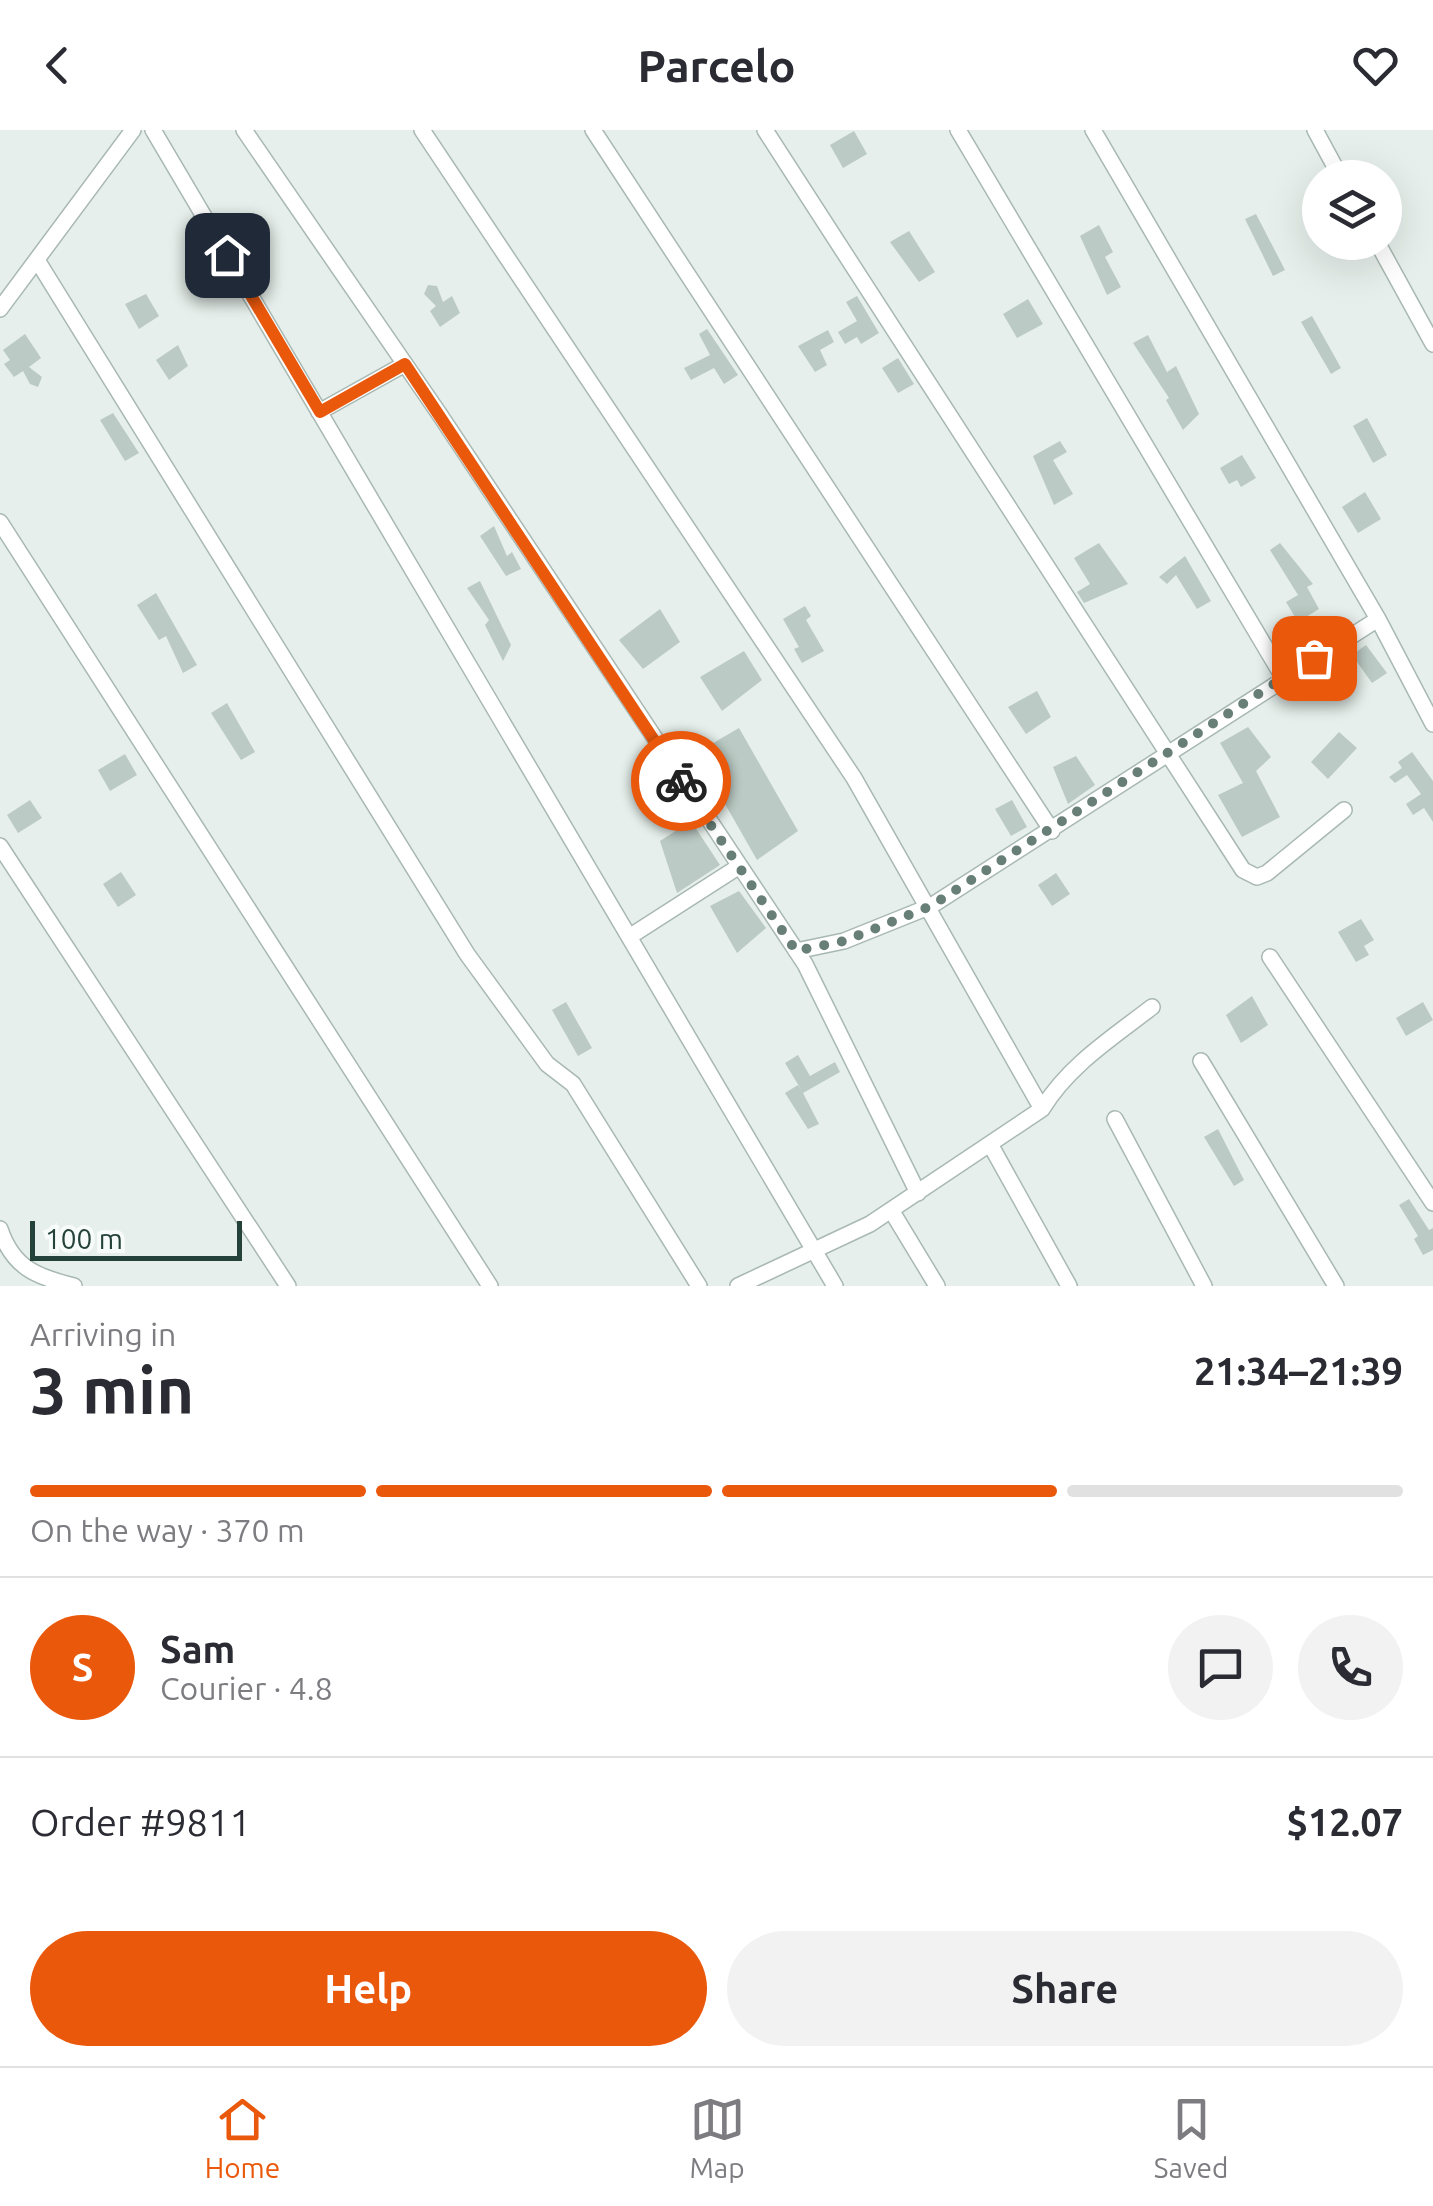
<!DOCTYPE html>
<html lang="en">
<head>
<meta charset="utf-8">
<style>
  :root { --surface:#fff; --page:#f2f2f3; --text:#2b2b33; --muted:#7c7c81; --line:#e1e1e2; --accent:#ea580c }
  body { margin:0; font-family:Ubuntu,sans-serif; background:var(--page); color:var(--text); height:100vh; display:flex; flex-direction:column; font-size:38px; white-space:nowrap }
  * { box-sizing:border-box; margin:0 }
  p { font-size:32px; color:var(--muted) }
  .icon { flex:none; width:55px; height:55px; fill:none; stroke:currentColor; stroke-width:2; stroke-linecap:round; stroke-linejoin:round }
  .map { position:relative; height:1156px; overflow:hidden }
  .drawer { display:flex; flex-direction:column; background:var(--surface); flex:1 }
  .drawer>* { flex:none }
  .controls { position:absolute; left:1302px; top:30px; display:grid; gap:20px }
  .controls a { display:grid; place-items:center; width:100px; height:100px; border-radius:50%; background:var(--surface); box-shadow:0 10px 40px #0002; font-size:50px }
  .scale { position:absolute; left:30px; bottom:25px; width:212px; box-sizing:border-box; padding-left:10px; border:5px solid #24423a; border-top:0; font-size:28px; line-height:35px; white-space:nowrap; color:#24423a; -webkit-text-stroke:8px #f7fbf9; paint-order:stroke }
  .pin { position:absolute; display:grid; place-items:center; width:85px; height:85px; color:#fff; margin:-42px; border-radius:20px; box-shadow:0 5px 15px #0006 }
  .courier { position:absolute; display:grid; place-items:center; width:100px; height:100px; margin:-50px; border:8px solid #ea580c; border-radius:50%; background:#fff; color:#222; box-shadow:0 2px 12px #0007 }
  .overview em { font-style:normal; font-weight:700 }
  .overview div { display:flex; flex-direction:column-reverse }
  .overview { display:flex; align-items:center; justify-content:space-between; height:170px; padding:0 30px }
  h1 { font-size:65px; font-weight:700; line-height:75px }
  .bar { display:grid; grid-template-columns:repeat(4,1fr); gap:15px 10px; align-content:center; height:120px; padding:0 30px }
  .bar i { height:12px; border-radius:8px; background:var(--line) }
  .bar .current { background:var(--accent) }
  .bar p { grid-column:span 4 }
  .line { display:flex; align-items:center; gap:25px; padding:0 30px; border-top:2px solid var(--line) }
  .line div { flex:1 }
  .round { display:grid; place-items:center; flex:none; width:105px; height:105px; border-radius:52px; background:var(--page) }
  .primary-button { display:flex; gap:20px; margin-top:auto; padding:20px 30px }
  .primary-button a { flex:1; height:115px; border-radius:60px; background:var(--accent); color:#fff; font-size:40px; font-weight:700; line-height:115px; text-align:center }
  .primary-button a+a { background:var(--page); color:var(--text) }
  header { display:flex; justify-content:space-between; align-items:center; height:130px; padding:0 30px; background:var(--surface); font-size:45px; font-weight:700 }
  .tabs { display:flex; justify-content:space-around; align-items:center; height:140px; border-top:2px solid var(--line); background:var(--surface); font-size:28px; color:var(--muted) }
  .tabs a { display:grid; justify-items:center; gap:5px }
  .tabs .current { color:var(--accent) }
  .map>svg:first-child { display:block }
  .building { fill:#bbcac4 }
  .lines { fill:none; stroke-linecap:round; stroke-linejoin:round }
  .minor-casing { stroke:#a8b8b2; stroke-width:18 }
  .minor { stroke:#fff; stroke-width:15 }
  .done { stroke:#687f78; stroke-width:10; stroke-dasharray:0 18 }
  .route { stroke:#ea580c; stroke-width:12 }
</style>
</head>
<body>
<header><svg class="icon" aria-label="back" viewBox="0 0 24 24"><path d="M15 5l-7 7 7 7"/></svg>Parcelo<svg class="icon" aria-label="heart" viewBox="0 0 24 24"><path d="M12 20l-8-8c-3-5 5-10 8-4 3-6 11-1 8 4z"/></svg></header>
<div class="map">
<svg width="1433" height="1156" viewBox="0 0 1433 1156">
  <rect width="100%" height="100%" fill="#e6efeb"/>
  <path class="building" d="M854,1L867,24L843,38L830,15Z
    M1256,84L1285,140L1273,146L1245,89Z
    M1099,95L1113,122L1105,127L1121,157L1107,165L1080,106Z
    M909,101L935,142L919,152L890,112Z
    M428,155L437,156L443,172L452,166L460,183L440,197L430,181L436,176L424,164Z
    M146,164L159,186L139,199L125,174Z
    M857,166L879,203L861,214L857,207L845,214L838,202L857,191L846,172Z
    M1028,169L1043,194L1017,208L1003,184Z
    M1312,186L1341,238L1331,244L1301,192Z
    M707,199L738,245L724,254L714,238L691,250L684,238L710,225L699,204Z
    M828,200L834,212L820,220L827,235L815,242L798,216Z
    M25,204L41,228L29,237L42,247L38,257L30,254L23,241L14,247L4,234L10,230L3,220Z
    M1148,205L1167,242L1176,236L1199,284L1183,300L1166,270L1169,268L1133,213Z
    M178,215L188,236L169,250L156,230Z
    M898,228L914,254L898,263L882,238Z
    M113,283L139,323L125,331L100,290Z
    M1367,288L1387,325L1373,333L1353,296Z
    M1060,311L1067,322L1053,330L1073,364L1054,375L1033,326Z
    M1242,325L1256,348L1241,357L1237,350L1229,354L1220,338Z
    M1365,362L1381,389L1358,403L1342,377Z
    M494,396L507,426L512,422L521,439L506,446L480,406Z
    M1099,413L1128,454L1084,473L1077,462L1090,454L1074,428Z
    M1280,413L1313,454L1307,457L1319,479L1298,492L1286,472L1298,465L1270,420Z
    M1185,426L1211,471L1197,479L1176,445L1167,454L1159,447Z
    M480,451L511,515L503,531L485,495L489,490L467,458Z
    M156,463L197,535L183,543L166,506L159,510L137,475Z
    M805,476L811,486L806,490L824,521L802,533L794,519L799,517L783,489Z
    M660,479L680,512L643,539L619,510Z
    M1366,515L1387,543L1372,553L1352,525Z
    M744,521L762,550L722,581L700,547Z
    M1037,561L1051,587L1026,604L1008,577Z
    M227,573L255,622L241,630L211,583Z
    M1248,597L1271,627L1256,641L1280,687L1242,707L1218,665L1243,653L1220,613Z
    M739,598L798,701L757,730L696,623Z
    M1339,602L1357,618L1328,649L1311,632Z
    M1412,622L1433,651V692L1424,678L1413,685L1406,674L1421,664L1407,645L1395,653L1389,647L1402,638L1398,632Z
    M125,624L137,645L110,661L98,640Z
    M1076,626L1095,655L1068,674L1053,637Z
    M30,670L42,688L18,703L7,685Z
    M1012,670L1027,697L1011,706L995,679Z
    M691,691L720,735L677,763L660,711Z
    M121,742L136,765L118,777L103,754Z
    M1056,743L1070,764L1052,776L1038,755Z
    M739,761L766,798L737,823L710,776Z
    M1361,789L1374,810L1364,816L1369,825L1356,832L1338,802Z
    M1252,866L1268,895L1241,913L1226,885Z
    M566,872L592,918L578,926L552,880Z
    M1423,872L1433,890L1406,906L1396,888Z
    M798,925L810,946L835,932L840,942L803,963L819,994L808,999L785,963L798,955L802,961L785,933Z
    M1218,999L1244,1050L1234,1056L1204,1007Z
    M1409,1069L1429,1100L1433,1098V1120L1423,1125L1414,1109L1418,1106L1399,1075Z"/>
  <g class="lines">
    <defs>
      <path id="minor" d="M153,0L835,1156
        M244,0L440,285L805,834L918,1063
        M422,0L854,648L1042,979
        M593,0L1052,701
        M765,0L1243,740L1257,747L1267,743L1344,680
        M958,0L1283,547
        M1093,0L1378,489L1433,594
        M1315,0L1341,48
        M1377,112L1433,214
        M37,130L467,824L547,934L573,954L699,1156
        M0,179L133,0
        M319,282L405,234
        M0,392L490,1156
        M0,716L288,1156
        M629,807L738,737
        M796,821L844,811L931,776L1378,489
        M1270,827L1433,1073
        M1201,931L1336,1156
        M1115,989L1204,1156
        M990,1014L1069,1156
        M891,1080L937,1156
        M0,1099C13,1138 37,1147 74,1156
        M738,1156L870,1094L1042,979C1069,935 1112,908 1152,877"/>
    </defs>
    <use href="#minor" class="minor-casing"/>
    <use href="#minor" class="minor"/>
  </g>
  <g class="lines">
    <path class="done" d="M681,651L796,821L844,811L931,776L1314,528"/>
    <path class="route" d="M227,125L320,282L405,234L681,651"/>
  </g>
</svg>
<div class="controls">
<a><svg class="icon" aria-label="layers" viewBox="0 0 24 24"><path d="M12 4l9 5-9 5-9-5zM3 14l9 5 9-5"/></svg></a>
</div>
<div class="scale">100 m</div>
<div class="pin" style="left:1314px;top:528px;background:#ea580c"><svg class="icon" aria-label="bag" viewBox="0 0 24 24"><path d="M5 8h14l-1 12H6zM9 8a3 3 0 0 1 6 0"/></svg></div>
<div class="pin" style="left:227px;top:125px;background:#1f2937"><svg class="icon" aria-label="home" viewBox="0 0 24 24"><path d="M3 11l9-7 9 7M6 9v11h12V9"/></svg></div>
<div class="courier" style="left:681px;top:651px"><svg class="icon" aria-label="bike" viewBox="0 0 24 24"><circle cx="6" cy="16" r="4"/><circle cx="18" cy="16" r="4"/><path d="M6 16l4-8h5l3 8M10 8l3 8H6M13 5h3"/></svg></div>
</div>
<section class="drawer">
<div class="overview"><div><h1>3 min</h1><p>Arriving in</p></div><em>21:34–21:39</em></div>
<div class="bar"><i class="current"></i><i class="current"></i><i class="current"></i><i></i><p>On the way · 370 m</p></div>
<div class="line" style="height:180px"><b class="round" style="background:var(--accent);color:#fff">S</b><div><b>Sam</b><p>Courier · 4.8</p></div><a class="round"><svg class="icon" aria-label="chat" viewBox="0 0 24 24"><path d="M4 5h16v11H9l-5 4z"/></svg></a><a class="round"><svg class="icon" aria-label="phone" viewBox="0 0 24 24"><path d="M5 4h4l2 5-3 2q2 4 5 5l2-3 5 2v4C11 20 4 13 5 4z"/></svg></a></div>
<div class="line" style="height:130px"><div>Order #9811</div><b>$12.07</b></div>
<div class="primary-button"><a>Help</a><a>Share</a></div>
</section>
<nav class="tabs">
<a class="current"><svg class="icon" aria-label="home" viewBox="0 0 24 24"><path d="M3 11l9-7 9 7M6 9v11h12V9"/></svg>Home</a>
<a><svg class="icon" aria-label="map" viewBox="0 0 24 24"><path d="M3 6l6-2 6 2 6-2v14l-6 2-6-2-6 2zM9 4v14M15 6v14"/></svg>Map</a>
<a><svg class="icon" aria-label="saved" viewBox="0 0 24 24"><path d="M7 4h10v16l-5-4-5 4z"/></svg>Saved</a>
</nav>
</body>
</html>
